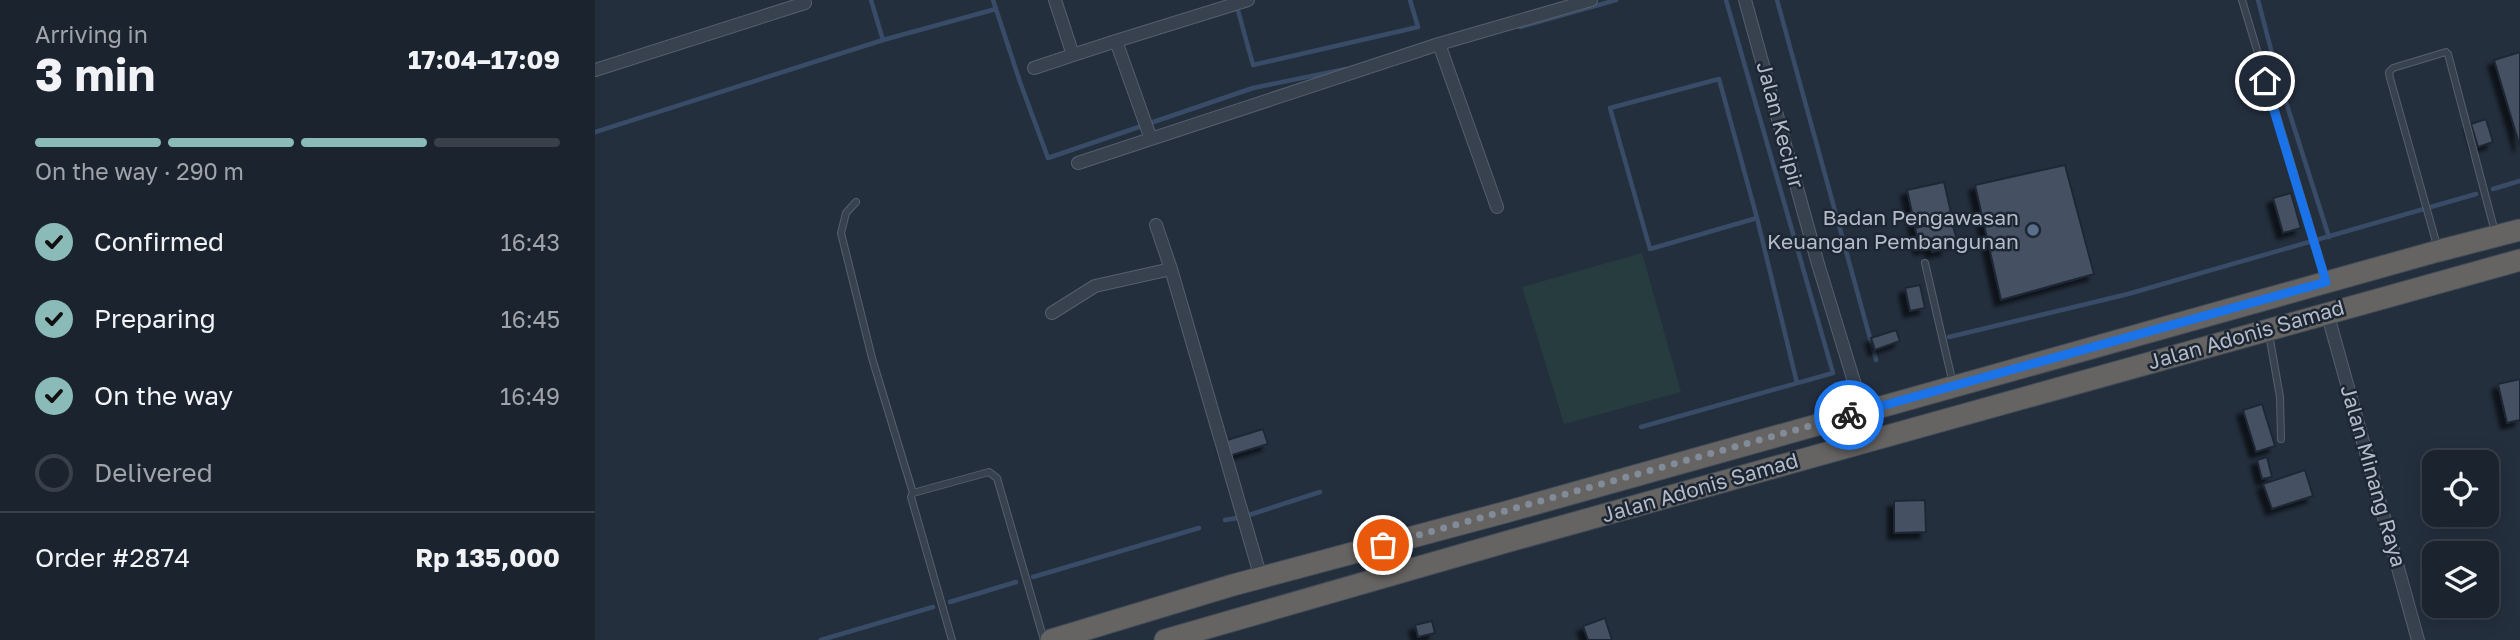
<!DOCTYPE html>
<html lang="en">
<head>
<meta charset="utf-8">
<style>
  :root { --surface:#1b232e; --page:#282f3a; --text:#f1f3f6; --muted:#a0a4aa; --line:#39404a; --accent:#8bbbb9 }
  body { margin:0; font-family:"Golos Text",sans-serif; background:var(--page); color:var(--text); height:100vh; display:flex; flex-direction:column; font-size:26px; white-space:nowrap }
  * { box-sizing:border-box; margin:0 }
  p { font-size:23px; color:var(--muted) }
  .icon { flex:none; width:38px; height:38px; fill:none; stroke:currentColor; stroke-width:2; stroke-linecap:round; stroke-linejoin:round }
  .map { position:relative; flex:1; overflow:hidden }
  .drawer { display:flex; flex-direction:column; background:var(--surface); width:595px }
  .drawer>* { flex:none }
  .buttons { position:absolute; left:1827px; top:450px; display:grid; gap:14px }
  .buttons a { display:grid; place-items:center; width:77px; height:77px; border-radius:14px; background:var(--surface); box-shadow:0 4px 18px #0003,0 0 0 2px var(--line); font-size:35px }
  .pin { position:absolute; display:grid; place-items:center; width:60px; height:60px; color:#fff; margin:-30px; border:4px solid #fff; border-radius:50%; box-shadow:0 2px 7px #0007 }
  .courier { position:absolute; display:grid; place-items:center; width:70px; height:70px; margin:-35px; border:5px solid #1a73e8; border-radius:50%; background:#fff; color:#222; box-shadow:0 2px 9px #0007 }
  .overview em { font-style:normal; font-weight:700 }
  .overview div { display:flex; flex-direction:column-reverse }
  .overview { display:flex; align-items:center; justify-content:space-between; height:119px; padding:0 35px }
  h1 { font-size:46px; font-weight:700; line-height:52px }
  .bar { display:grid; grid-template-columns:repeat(4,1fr); gap:10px 7px; align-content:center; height:84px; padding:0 35px }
  .bar i { height:9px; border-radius:5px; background:var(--line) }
  .bar .current { background:var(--accent) }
  .bar p { grid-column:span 4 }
  .line { display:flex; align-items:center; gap:18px; padding:0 35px; border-top:2px solid var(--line) }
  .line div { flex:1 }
  ol { padding:0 35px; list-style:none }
  li { display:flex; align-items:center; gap:21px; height:77px }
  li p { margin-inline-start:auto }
  li .icon { padding:7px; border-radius:50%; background:var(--accent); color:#111; stroke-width:4 }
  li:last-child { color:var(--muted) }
  li i { width:38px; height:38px; border:4px solid var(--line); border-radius:50% }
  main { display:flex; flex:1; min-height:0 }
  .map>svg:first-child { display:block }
  .green { fill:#263c3f }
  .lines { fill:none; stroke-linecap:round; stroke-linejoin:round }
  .stream { stroke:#394c67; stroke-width:4.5 }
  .building { fill:#455162; stroke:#1f2835; stroke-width:2; filter:url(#shadow) }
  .service-casing { stroke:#565f6c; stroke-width:8 }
  .minor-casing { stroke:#565f6c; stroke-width:14 }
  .trunk-casing { stroke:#434c59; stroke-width:23 }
  .service { stroke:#38414e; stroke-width:6 }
  .minor { stroke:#38414e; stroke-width:12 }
  .trunk { stroke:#656462; stroke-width:21 }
  .done { stroke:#828b98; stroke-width:7; stroke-dasharray:0 12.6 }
  .route { stroke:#1a73e8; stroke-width:9 }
  .service-dot { fill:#5c6f8a; stroke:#1d2633; stroke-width:2.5 }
  .labels { text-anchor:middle; stroke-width:5; stroke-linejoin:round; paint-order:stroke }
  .street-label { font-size:21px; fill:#b4bcc9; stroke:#1d2633 }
  .poi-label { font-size:21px; fill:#b4bcc9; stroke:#1d2633; text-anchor:end }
</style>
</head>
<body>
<main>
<section class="drawer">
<div class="overview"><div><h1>3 min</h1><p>Arriving in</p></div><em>17:04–17:09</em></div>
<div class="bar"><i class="current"></i><i class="current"></i><i class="current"></i><i></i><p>On the way · 290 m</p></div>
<ol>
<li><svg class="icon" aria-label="check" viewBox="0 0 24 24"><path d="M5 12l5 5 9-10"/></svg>Confirmed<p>16:43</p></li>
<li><svg class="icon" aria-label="check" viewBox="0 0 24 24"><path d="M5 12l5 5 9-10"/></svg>Preparing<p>16:45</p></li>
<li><svg class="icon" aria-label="check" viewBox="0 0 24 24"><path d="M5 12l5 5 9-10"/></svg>On the way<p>16:49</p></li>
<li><i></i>Delivered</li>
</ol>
<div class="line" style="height:91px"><div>Order #2874</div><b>Rp 135,000</b></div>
</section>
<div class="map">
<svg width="1925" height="640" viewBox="0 0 1925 640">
  <defs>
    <filter id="shadow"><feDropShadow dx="-6" dy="6" stdDeviation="2" flood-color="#0009"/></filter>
  </defs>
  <rect width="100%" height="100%" fill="#242f3e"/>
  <path class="green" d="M1047,253L1086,392L969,424L927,287Z"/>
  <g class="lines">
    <path class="stream" d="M398,0L425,82L453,158L658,88L751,69
      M1182,0L1281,360
      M1663,0L1684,80L1734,237
      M642,7L658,65L823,27L815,0
      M925,27L1021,0
      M288,40L401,9
      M0,132L288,40L276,0
      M1898,189L1925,181
      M1162,218L1055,249L1015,108L1124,79L1162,218L1202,383
      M1354,337L1533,294L1881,194
      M1046,427L1238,373L1131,0
      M654,515L725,492
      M630,520L642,518
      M438,577L604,528
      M355,602L421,582
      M226,640L338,607"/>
  </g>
  <path class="building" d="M1925,52V147L1899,60Z
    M1891,119L1898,142L1883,147L1876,124Z
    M1470,165L1499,274L1406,300L1380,185Z
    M1349,182L1357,217L1320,226L1312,190Z
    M1696,193L1706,228L1688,233L1678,198Z
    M1356,219L1362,240L1350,243L1352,249L1337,252L1335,246L1325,249L1320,228Z
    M1325,285L1330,308L1315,311L1310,288Z
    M1301,330L1305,341L1280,350L1276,338Z
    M1925,379V420L1912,423L1903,384Z
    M1667,404L1680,446L1661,452L1648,410Z
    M668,429L673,444L634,456L629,441Z
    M1672,457L1677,477L1667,479L1662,460Z
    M1710,470L1718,496L1677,509L1668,484Z
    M1330,500L1331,532L1299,533V501Z
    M1010,618L1017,640H993L988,626Z
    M837,621L840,633L823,637L820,625Z"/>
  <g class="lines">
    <defs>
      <path id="service" d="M1647,0L1731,280
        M261,202L251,213L246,233L277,358L318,493
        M1843,249L1795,78L1794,72L1798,68L1851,52L1853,54L1900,232
        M1330,263L1358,384
        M1674,334L1685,397L1686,439
        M357,640L316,497L318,493L394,472L402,478L449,640"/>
      <path id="minor" d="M1150,0L1223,264L1268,411
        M521,41L653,0
        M844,44L902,207
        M478,55L521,41L556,139
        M439,68L478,55L460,0
        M0,70L210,3
        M483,163L844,44L996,0
        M561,225L576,269
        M1732,312L1823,640
        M457,313L500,286L576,269L666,578"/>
      <path id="trunk" d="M456,640L638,585L911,512L1843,251L1925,230
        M570,640L918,540L1925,260"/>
    </defs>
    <use href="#service" class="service-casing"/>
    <use href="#minor" class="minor-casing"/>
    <use href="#trunk" class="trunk-casing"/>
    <use href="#service" class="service"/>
    <use href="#minor" class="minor"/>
    <use href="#trunk" class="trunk"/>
  </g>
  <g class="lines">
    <path class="done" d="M788,545L1254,415"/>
    <path class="route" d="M1254,415L1731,282L1670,81"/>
  </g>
  <circle class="service-dot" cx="1438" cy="230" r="7"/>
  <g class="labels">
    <g class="street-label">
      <text transform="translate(1185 125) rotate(75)" y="7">Jalan Kecipir</text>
      <text transform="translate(1651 335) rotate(-16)" y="7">Jalan Adonis Samad</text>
      <text transform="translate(1778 476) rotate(74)" y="7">Jalan Minang Raya</text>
      <text transform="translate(1105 488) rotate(-16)" y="7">Jalan Adonis Samad</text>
    </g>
    <g class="poi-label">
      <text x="1424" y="225">Badan Pengawasan<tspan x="1424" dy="24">Keuangan Pembangunan</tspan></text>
    </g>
  </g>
</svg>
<div class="buttons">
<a><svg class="icon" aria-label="locate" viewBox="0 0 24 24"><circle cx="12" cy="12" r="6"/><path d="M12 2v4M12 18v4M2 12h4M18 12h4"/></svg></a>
<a><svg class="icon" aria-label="layers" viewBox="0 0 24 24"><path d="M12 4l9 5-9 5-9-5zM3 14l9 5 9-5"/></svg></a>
</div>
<div class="pin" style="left:788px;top:545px;background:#ea580c"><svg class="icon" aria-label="bag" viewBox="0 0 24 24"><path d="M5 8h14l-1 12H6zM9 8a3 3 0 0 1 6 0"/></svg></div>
<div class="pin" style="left:1670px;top:81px;background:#1f2937"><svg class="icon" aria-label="home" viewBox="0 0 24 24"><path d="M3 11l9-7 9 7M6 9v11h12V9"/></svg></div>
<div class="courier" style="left:1254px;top:415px"><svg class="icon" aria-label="bike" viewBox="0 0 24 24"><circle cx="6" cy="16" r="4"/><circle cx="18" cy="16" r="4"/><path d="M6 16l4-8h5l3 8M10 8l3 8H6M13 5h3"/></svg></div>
</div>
</main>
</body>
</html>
